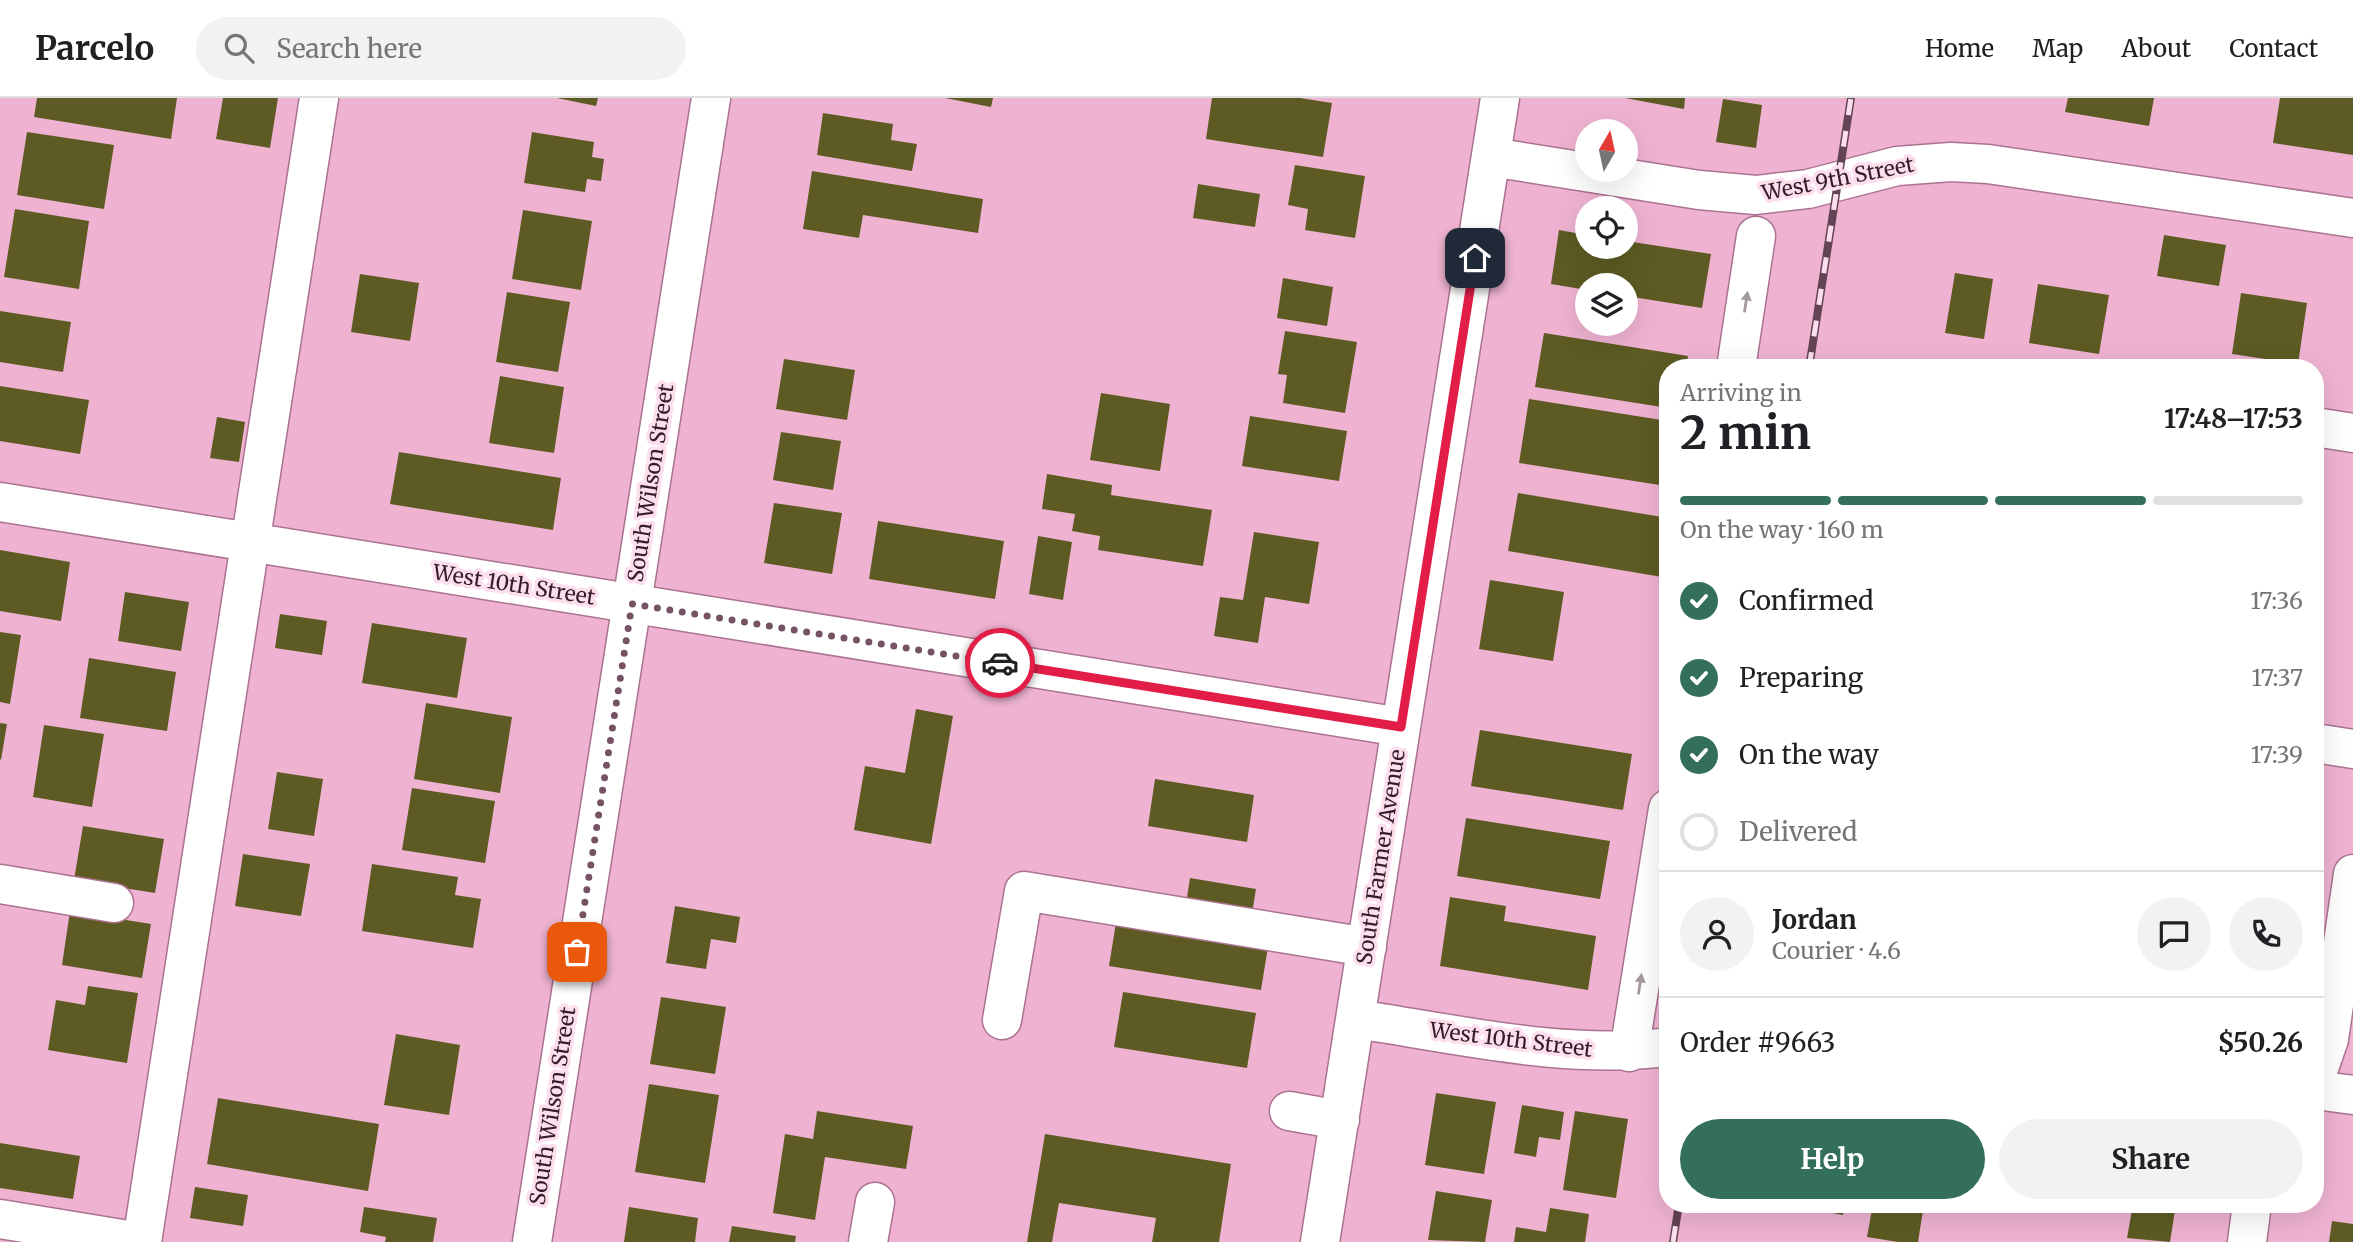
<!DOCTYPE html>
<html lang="en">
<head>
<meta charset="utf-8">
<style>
  :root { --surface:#fff; --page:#f2f2f2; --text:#202124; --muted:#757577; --line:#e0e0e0; --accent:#336f59 }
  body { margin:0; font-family:Merriweather,serif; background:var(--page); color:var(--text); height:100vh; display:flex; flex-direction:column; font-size:26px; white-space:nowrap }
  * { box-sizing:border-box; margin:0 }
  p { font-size:23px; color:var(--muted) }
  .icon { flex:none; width:38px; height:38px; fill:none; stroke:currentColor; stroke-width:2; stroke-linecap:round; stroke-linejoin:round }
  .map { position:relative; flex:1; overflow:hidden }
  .sheet { position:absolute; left:1659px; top:261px; width:665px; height:854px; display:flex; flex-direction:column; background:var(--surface); border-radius:28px; box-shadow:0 7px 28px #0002 }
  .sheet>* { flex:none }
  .needle { width:46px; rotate:9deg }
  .tools { position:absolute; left:1575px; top:21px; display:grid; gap:14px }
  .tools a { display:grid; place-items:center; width:63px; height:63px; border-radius:50%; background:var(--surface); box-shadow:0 7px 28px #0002; font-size:35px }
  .pin { position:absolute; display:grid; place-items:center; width:60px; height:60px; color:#fff; margin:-30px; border-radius:14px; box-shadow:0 4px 10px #0006 }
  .courier { position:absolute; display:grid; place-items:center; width:70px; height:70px; margin:-35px; border:5px solid #e11d48; border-radius:50%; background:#fff; color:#222; box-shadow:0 2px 9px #0007 }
  .summary em { font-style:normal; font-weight:700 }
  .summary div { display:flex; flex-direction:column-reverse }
  .summary { display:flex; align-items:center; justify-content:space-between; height:119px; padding:0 21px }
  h1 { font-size:46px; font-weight:700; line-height:52px }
  .bar { display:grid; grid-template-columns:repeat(4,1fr); gap:10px 7px; align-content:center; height:84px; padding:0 21px }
  .bar i { height:9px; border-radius:5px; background:var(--line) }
  .bar .current { background:var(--accent) }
  .bar p { grid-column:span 4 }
  .line { display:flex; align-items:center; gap:18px; padding:0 21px; border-top:2px solid var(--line) }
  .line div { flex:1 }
  .round { display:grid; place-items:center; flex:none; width:74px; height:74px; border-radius:37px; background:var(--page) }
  ol { padding:0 21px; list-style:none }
  li { display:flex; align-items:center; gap:21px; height:77px }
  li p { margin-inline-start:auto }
  li .icon { padding:7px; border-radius:50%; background:var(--accent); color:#fff; stroke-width:4 }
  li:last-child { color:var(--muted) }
  li i { width:38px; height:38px; border:4px solid var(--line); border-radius:50% }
  .button { display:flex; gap:14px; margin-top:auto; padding:14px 21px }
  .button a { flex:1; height:80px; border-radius:42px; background:var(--accent); color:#fff; font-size:28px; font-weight:700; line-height:80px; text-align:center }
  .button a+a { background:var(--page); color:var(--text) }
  header { display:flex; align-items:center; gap:42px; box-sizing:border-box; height:98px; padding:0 35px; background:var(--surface); border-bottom:2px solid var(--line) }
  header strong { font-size:33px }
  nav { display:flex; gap:38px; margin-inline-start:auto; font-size:24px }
  .search { width:490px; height:63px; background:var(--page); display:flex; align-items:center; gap:18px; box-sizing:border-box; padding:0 24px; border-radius:38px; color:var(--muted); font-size:26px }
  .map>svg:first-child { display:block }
  .building { fill:#5d5b23 }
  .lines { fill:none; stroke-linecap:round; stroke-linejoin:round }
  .minor-casing { stroke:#ab7390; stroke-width:41 }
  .minor { stroke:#fff; stroke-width:38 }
  .rail-casing { stroke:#634454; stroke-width:8 }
  .rail { stroke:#fddeed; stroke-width:5; stroke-dasharray:16; stroke-linecap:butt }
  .oneway { fill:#a3999f }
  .done { stroke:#755264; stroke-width:7; stroke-dasharray:0 12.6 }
  .route { stroke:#e11d48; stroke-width:9 }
  .labels { text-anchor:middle; stroke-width:7; stroke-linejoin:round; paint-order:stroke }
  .street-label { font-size:21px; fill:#331d29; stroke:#fddeed }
</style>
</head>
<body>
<header>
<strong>Parcelo</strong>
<div class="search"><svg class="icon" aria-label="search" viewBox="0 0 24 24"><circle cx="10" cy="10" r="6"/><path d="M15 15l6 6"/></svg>Search here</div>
<nav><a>Home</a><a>Map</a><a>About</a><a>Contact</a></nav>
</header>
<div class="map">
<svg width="2353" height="1144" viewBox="0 0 2353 1144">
  <rect width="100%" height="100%" fill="#efb3d1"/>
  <path class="building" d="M37,0H177L171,41L34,19Z
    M223,0H278L270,50L216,41Z
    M557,0H598L596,8Z
    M945,0H993L991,9Z
    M1212,0H1300L1332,5L1323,59L1206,41Z
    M1625,0H1685L1684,11Z
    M2068,0H2154L2149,28L2065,14Z
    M2280,0H2353V57L2273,45Z
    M1723,1L1762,7L1756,50L1716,44Z
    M823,15L893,26L891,42L917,46L912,73L817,57Z
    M27,34L114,47L104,111L17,97Z
    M532,34L594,44L592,59L604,61L601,83L587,81L585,94L524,85Z
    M1295,67L1365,78L1355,140L1305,132L1308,111L1288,107Z
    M812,73L983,101L978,135L863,117L859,140L803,131Z
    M1198,86L1260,96L1255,129L1193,120Z
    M15,111L89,123L79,191L4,179Z
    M523,112L592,123L581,192L512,181Z
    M1559,132L1587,137V149H1626V143L1711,156L1702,210L1626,198V187H1587V192L1551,186Z
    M2164,137L2226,147L2219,188L2157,178Z
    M1955,175L1993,181L1984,241L1945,235Z
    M360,176L419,185L410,243L351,234Z
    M1283,180L1333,189L1327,228L1277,220Z
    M2038,186L2109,197L2099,256L2029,245Z
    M507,194L570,204L558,274L496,264Z
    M2241,195L2307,205L2298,266L2232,256Z
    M0,213L71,224L63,274L0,264Z
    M1285,233L1357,244L1345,315L1283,305L1287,277L1278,276Z
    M1544,235L1688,258L1686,270H1668V310L1535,289Z
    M784,261L855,272L847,322L776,311Z
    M500,278L564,289L554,355L489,345Z
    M0,288L89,302L80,356L0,343Z
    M1101,295L1170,306L1160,373L1090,362Z
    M1529,301L1668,323L1666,388L1519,365Z
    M1250,318L1347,333L1339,383L1242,368Z
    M217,319L245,324L239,364L210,360Z
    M781,334L841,343L833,392L773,382Z
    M399,354L561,380L553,432L390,406Z
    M1047,376L1112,387L1111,397L1212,412L1203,468L1098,452L1100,438L1072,433L1075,416L1042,411Z
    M1518,395L1668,420V480L1508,453Z
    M774,405L842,415L832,476L764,465Z
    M878,423L1004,443L995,501L869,481Z
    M1254,434L1319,444L1309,506L1265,499L1258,545L1214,538L1220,499L1243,502Z
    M1038,438L1072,444L1063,502L1029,496Z
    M0,452L70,464L61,523L0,513Z
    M1490,482L1564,494L1553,563L1479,551Z
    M125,494L189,504L181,553L118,543Z
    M280,516L327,523L322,557L275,550Z
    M372,525L467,540L457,600L362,585Z
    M0,534L21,537L10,606L0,604Z
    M89,560L176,574L167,633L80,620Z
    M426,605L512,619L500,695L414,681Z
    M916,611L953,618L931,746L854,732L865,668L905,675Z
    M0,625L7,626L1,662L0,661Z
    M44,627L104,636L92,709L33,699Z
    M1480,632L1632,656L1623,712L1471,688Z
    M277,674L323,681L314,738L268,731Z
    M1155,681L1254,697L1247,744L1148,728Z
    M412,690L495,703L485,765L402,752Z
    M1466,720L1610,743L1600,801L1457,778Z
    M83,728L164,741L155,795L74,782Z
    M243,756L310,766L301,818L235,808Z
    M372,766L458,779L455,797L481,801L473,850L362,833Z
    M1190,780L1256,791L1252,816L1186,806Z
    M1450,799L1506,808L1504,823L1596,838L1588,892L1440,868Z
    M675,808L740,819L736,845L711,841L706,871L666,865Z
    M1118,812L1270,836L1261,892L1109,868Z
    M70,813L151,826L142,880L62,867Z
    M88,888L138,895L127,965L48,952L56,902L85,907Z
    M1123,894L1256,915L1247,970L1114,949Z
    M661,899L726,909L715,976L650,966Z
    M396,936L460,947L449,1017L384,1007Z
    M649,986L719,997L705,1085L635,1074Z
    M1436,995L1496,1004L1484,1076L1425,1067Z
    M218,1000L379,1026L368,1093L207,1066Z
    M1522,1007L1564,1014L1560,1042L1539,1039L1536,1059L1514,1055Z
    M817,1013L913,1028L906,1071L825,1059L815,1122L773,1115L785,1036L813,1041Z
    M1575,1013L1628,1021L1616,1100L1563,1092Z
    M1045,1036L1231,1066L1219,1144H1152L1156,1120L1059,1105L1052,1144H1027Z
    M0,1045L80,1058L73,1101L0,1090Z
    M195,1089L248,1097L243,1128L190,1120Z
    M1436,1093L1492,1102L1485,1144L1428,1142Z
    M1784,1106H1845L1843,1117Z
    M1873,1106H1924L1918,1144H1898L1867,1139Z
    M2133,1106H2176L2170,1144L2127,1140Z
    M364,1109L437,1120L433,1144H385L386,1139L360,1134Z
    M629,1109L698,1120L695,1144H624Z
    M1550,1110L1589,1116L1585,1144H1514L1516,1129L1546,1134Z
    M2332,1123L2353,1126V1144H2329Z
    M732,1128L796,1138L795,1144H729Z"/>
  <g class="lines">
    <defs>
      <path id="minor" d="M1491,59L1699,92L1756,97L1808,91L1897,68L1951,64L1988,66L2353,120
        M1736,270L1756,138
        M2315,329L2353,335
        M0,404L1401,629
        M2315,645L2353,651
        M0,786L114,805
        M1356,921C1458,936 1564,962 1668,949
        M1002,922L1024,793L1367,849
        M1629,954L1668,711
        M2315,974L2320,967L2329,941L2353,776
        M2315,992L2353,997
        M1289,1013L1340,1022
        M0,1121L140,1144
        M142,1144L319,0
        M532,1144L711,0
        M868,1144L875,1104
        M1320,1144L1500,0
        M2247,1144L2252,1106"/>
    </defs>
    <use href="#minor" class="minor-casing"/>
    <use href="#minor" class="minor"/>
    <defs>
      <path id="rail" d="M1809,270L1851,0
        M1673,1144L1679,1106"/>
    </defs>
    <use href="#rail" class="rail-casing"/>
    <use href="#rail" class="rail"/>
  </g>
  <defs><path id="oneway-solid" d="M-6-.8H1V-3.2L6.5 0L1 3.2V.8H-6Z" transform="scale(1.75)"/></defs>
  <g class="oneway">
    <use href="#oneway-solid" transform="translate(1746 204) rotate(-81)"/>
    <use href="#oneway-solid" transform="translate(1640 886) rotate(-81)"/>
  </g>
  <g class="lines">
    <path class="done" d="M577,854L632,506L1000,565"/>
    <path class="route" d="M1000,565L1401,629L1475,160"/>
  </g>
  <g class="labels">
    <g class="street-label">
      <text transform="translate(1838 81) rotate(-11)" y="7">West 9th Street</text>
      <text transform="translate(651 385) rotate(-81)" y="7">South Wilson Street</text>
      <text transform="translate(514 487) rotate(9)" y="7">West 10th Street</text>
      <text transform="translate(1381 759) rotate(-81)" y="7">South Farmer Avenue</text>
      <text transform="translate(1511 942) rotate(7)" y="7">West 10th Street</text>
      <text transform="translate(553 1008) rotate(-81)" y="7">South Wilson Street</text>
    </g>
  </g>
</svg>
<div class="tools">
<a><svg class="needle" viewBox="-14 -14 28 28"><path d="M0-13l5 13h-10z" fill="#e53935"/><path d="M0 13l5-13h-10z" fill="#757577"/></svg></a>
<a><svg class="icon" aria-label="locate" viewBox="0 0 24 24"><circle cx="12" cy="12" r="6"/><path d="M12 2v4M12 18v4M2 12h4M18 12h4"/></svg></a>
<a><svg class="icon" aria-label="layers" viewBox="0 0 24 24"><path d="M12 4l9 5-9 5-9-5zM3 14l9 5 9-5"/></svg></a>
</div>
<div class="pin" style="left:577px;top:854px;background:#ea580c"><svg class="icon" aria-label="bag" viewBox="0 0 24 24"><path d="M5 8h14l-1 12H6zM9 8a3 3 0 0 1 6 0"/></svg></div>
<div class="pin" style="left:1475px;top:160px;background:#1f2937"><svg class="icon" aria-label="home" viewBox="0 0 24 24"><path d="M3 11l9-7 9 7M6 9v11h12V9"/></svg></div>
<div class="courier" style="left:1000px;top:565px"><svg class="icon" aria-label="car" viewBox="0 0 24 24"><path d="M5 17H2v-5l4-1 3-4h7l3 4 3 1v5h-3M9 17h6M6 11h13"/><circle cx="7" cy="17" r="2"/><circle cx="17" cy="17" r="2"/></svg></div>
<section class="sheet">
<div class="summary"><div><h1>2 min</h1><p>Arriving in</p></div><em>17:48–17:53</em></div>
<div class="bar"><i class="current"></i><i class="current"></i><i class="current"></i><i></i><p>On the way · 160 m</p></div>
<ol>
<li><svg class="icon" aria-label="check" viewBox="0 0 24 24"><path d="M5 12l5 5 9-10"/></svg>Confirmed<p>17:36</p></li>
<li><svg class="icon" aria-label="check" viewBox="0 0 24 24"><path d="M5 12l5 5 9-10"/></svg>Preparing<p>17:37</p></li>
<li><svg class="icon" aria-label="check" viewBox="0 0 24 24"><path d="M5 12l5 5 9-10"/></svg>On the way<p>17:39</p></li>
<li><i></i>Delivered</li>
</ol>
<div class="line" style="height:126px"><a class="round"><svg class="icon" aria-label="person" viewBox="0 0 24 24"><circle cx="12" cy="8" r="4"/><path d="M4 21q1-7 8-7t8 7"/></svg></a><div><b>Jordan</b><p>Courier · 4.6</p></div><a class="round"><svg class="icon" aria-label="chat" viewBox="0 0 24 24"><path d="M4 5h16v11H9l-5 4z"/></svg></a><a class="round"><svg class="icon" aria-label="phone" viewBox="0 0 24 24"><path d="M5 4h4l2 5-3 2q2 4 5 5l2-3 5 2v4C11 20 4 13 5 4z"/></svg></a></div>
<div class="line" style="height:91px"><div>Order #9663</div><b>$50.26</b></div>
<div class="button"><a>Help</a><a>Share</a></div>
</section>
</div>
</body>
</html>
